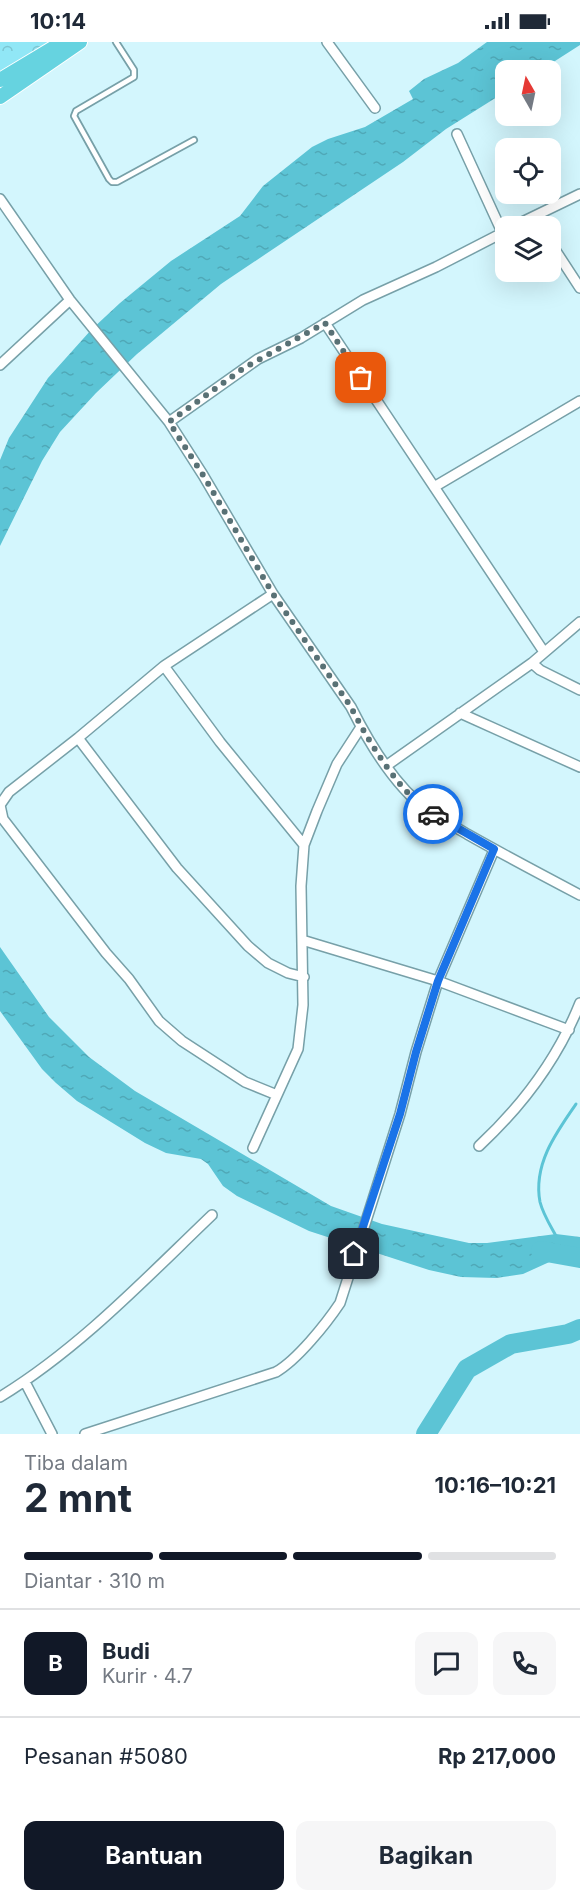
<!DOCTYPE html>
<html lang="id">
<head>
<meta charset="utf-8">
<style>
  :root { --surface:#fff; --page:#f6f6f7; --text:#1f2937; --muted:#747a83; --line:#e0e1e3; --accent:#111827 }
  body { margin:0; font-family:Inter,sans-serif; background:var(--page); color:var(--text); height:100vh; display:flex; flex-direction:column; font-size:22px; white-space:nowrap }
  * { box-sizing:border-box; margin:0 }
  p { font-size:20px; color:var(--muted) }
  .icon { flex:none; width:33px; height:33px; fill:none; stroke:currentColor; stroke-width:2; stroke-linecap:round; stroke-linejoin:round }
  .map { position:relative; height:1392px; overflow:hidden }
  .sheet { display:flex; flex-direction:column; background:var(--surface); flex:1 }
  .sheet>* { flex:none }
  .needle { width:39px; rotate:351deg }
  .buttons { position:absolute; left:495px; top:18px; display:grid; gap:12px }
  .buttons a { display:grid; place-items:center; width:66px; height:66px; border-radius:12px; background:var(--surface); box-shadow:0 6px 24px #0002; font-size:30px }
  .pin { position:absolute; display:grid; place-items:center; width:51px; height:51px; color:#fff; margin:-26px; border-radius:12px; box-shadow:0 3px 9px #0006 }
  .courier { position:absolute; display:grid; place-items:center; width:60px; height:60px; margin:-30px; border:4px solid #1a73e8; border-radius:50%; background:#fff; color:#222; box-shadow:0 2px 8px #0007 }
  .headline em { font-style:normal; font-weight:700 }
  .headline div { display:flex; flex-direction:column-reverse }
  .headline { display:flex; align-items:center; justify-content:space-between; height:102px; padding:0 24px }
  h1 { font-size:39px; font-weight:700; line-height:45px }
  .bar { display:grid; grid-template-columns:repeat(4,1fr); gap:9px 6px; align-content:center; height:72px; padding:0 24px }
  .bar i { height:8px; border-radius:4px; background:var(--line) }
  .bar .active { background:var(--accent) }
  .bar p { grid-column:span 4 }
  .line { display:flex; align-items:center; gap:15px; padding:0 24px; border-top:2px solid var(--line) }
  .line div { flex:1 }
  .round { display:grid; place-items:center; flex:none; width:63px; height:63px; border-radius:12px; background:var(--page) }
  .action { display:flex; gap:12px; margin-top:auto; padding:12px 24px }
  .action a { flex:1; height:69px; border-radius:12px; background:var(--accent); color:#fff; font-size:24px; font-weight:700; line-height:69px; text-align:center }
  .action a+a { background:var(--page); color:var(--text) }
  .status { display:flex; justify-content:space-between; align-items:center; height:42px; padding:0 30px; background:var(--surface); direction:ltr }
  .status svg { height:16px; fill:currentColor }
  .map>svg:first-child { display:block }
  .park { fill:url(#park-crowns) }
  .water { fill:url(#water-ripples) }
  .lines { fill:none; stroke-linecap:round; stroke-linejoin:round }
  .stream { stroke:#5cc4d5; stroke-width:3 }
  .river { stroke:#5cc4d5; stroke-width:20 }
  .lane-casing { stroke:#77a0a8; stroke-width:8 }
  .street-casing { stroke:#77a0a8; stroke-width:12 }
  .primary-casing { stroke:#fff; stroke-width:16 }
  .lane { stroke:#fff; stroke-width:4.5 }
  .street { stroke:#fff; stroke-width:9 }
  .primary { stroke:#66d3e0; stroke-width:14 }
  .done { stroke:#597175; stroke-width:6; stroke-dasharray:0 10.8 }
  .route { stroke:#1a73e8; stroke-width:8 }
</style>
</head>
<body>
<div class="status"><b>10:14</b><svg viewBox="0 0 49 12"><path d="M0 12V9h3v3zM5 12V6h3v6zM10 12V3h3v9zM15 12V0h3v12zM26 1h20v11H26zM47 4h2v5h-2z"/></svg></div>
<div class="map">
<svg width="580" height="1392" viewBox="0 0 580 1392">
  <defs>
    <pattern id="park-crowns" width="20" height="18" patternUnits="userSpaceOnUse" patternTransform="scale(1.5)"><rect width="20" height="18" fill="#91e7f6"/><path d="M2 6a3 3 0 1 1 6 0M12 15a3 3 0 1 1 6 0" fill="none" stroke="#7cc6d3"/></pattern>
    <pattern id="water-ripples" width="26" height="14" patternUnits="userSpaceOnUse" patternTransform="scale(1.5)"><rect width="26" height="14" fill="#5cc4d5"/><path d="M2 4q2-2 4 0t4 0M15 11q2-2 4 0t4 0" fill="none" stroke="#4fa8b7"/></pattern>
  </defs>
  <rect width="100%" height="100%" fill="#d3f6fd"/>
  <path class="park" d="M0,0H55L0,34Z"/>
  <path class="water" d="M487,0H580V3L541,28H506L505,50L446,87L403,120L221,242L137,312L96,351L60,390L42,419L0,504V418L9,396L48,336L91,288L120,261L171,219L240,174L263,144L312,105L328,97L365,85L413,57L409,49L424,37L458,21Z
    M0,905L49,975L89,1015L135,1049L331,1164L382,1182L469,1201H487L556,1192L580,1195V1214H569L556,1217L523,1232L496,1236L461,1235L429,1228L309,1189L237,1154L223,1144L208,1122L201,1117L166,1111L145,1101L77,1059L56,1041L42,1027L0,969Z"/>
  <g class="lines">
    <path class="stream" d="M556,1194C550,1183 543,1172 540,1160C533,1123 555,1092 576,1062"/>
    <path class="river" d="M541,1209L580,1216
      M426,1392L467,1327L511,1302L568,1292L580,1287"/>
    <defs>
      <path id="lane" d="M116,0L134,28V35L76,69L74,74L109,137L112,140H117L194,98"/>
      <path id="street" d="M327,0L375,66
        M457,92L502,190
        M0,157L70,258L169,380L203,433L273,552L351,665C369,701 395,744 427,768C439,777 454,784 467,792C504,813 542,833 580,853
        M514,184L580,152
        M550,200L580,246
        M325,281L544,610
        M0,323L70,258
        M169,380L258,317L301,296L363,258L436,225L506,189
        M434,445L580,359
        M273,552L164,624L78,696L9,750L0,763L3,777L106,911L129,937L159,979L182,999L245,1040L277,1053
        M532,621L540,628L580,648
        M164,624L220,700L304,803
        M460,671L580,725
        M78,696L177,826L248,904L268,921L288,931L304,935
        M386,724L532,621L580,580
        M302,898L438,939L569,988
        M479,1104C522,1064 558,1016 580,961
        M253,1106L298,1007L303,963L301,844L304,803L317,769L337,722L361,685
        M25,1340L52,1392
        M0,1355C80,1306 145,1237 212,1173
        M85,1392L276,1330C297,1318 326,1282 340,1261L400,1072L416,1010L438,939L494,808"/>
      <path id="primary" d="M0,38L63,0
        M0,55L80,0"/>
    </defs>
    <use href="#lane" class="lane-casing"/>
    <use href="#street" class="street-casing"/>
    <use href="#primary" class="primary-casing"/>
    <use href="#lane" class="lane"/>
    <use href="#street" class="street"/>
    <use href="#primary" class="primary"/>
  </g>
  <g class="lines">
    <path class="done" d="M361,336L325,281L244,326L169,380L203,433L273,552L351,665C368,699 400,752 433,772"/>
    <path class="route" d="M354,1212L400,1072L416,1010L438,939L494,807L433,772"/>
  </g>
</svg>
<div class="buttons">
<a><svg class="needle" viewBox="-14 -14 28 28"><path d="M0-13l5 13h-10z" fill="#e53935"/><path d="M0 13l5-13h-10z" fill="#747a83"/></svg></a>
<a><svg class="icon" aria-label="locate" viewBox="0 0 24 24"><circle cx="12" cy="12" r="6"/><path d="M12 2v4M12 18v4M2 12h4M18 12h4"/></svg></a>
<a><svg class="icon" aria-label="layers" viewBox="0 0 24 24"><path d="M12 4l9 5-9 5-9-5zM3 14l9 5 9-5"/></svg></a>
</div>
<div class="pin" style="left:361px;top:336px;background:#ea580c"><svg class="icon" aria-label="bag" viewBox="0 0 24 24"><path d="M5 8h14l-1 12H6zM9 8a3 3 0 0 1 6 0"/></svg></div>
<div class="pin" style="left:354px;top:1212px;background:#1f2937"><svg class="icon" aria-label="home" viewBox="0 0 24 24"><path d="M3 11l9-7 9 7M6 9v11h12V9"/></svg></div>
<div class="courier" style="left:433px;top:772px"><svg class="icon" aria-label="car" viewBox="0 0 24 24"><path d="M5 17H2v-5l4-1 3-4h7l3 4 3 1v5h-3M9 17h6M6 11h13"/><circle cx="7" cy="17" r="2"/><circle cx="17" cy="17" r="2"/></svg></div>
</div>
<section class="sheet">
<div class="headline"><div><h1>2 mnt</h1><p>Tiba dalam</p></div><em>10:16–10:21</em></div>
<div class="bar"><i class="active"></i><i class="active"></i><i class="active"></i><i></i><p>Diantar · 310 m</p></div>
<div class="line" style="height:108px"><b class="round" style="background:var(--accent);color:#fff">B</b><div><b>Budi</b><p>Kurir · 4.7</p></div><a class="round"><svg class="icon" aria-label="chat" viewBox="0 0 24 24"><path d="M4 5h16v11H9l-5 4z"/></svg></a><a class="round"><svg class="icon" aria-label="phone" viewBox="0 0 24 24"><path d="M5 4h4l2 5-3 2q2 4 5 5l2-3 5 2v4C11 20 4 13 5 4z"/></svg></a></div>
<div class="line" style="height:78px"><div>Pesanan #5080</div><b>Rp 217,000</b></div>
<div class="action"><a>Bantuan</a><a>Bagikan</a></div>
</section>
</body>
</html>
